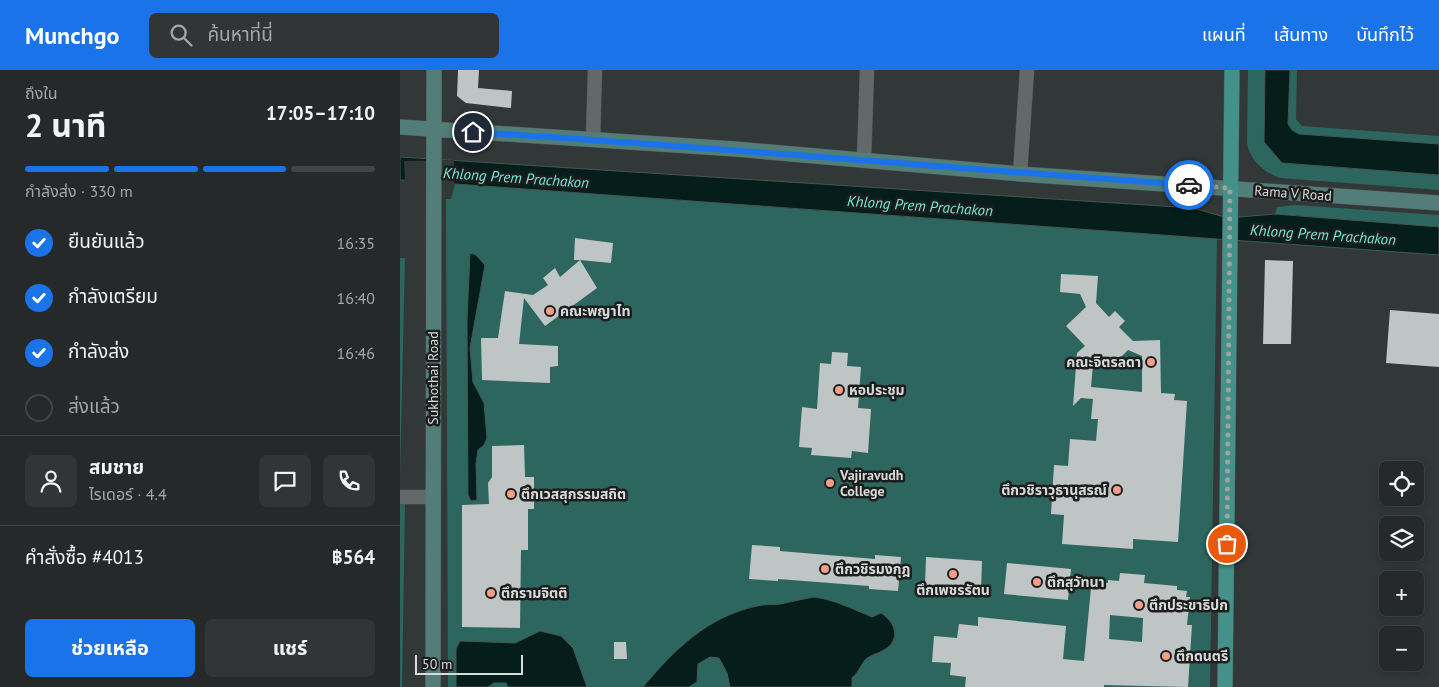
<!DOCTYPE html>
<html lang="th">
<head>
<meta charset="utf-8">
<style>
  :root { --surface:#262929; --page:#323535; --text:#f1f3f6; --muted:#a4a6a8; --line:#424546; --accent:#1a73e8 }
  body { margin:0; font-family:"PT Sans","Noto Sans Thai",sans-serif; background:var(--page); color:var(--text); height:100vh; display:flex; flex-direction:column; font-size:19px; white-space:nowrap }
  * { box-sizing:border-box; margin:0 }
  p { font-size:16px; color:var(--muted) }
  .icon { flex:none; width:28px; height:28px; fill:none; stroke:currentColor; stroke-width:2; stroke-linecap:round; stroke-linejoin:round }
  .map { position:relative; flex:1; overflow:hidden }
  .panel { display:flex; flex-direction:column; background:var(--surface); width:400px }
  .panel>* { flex:none }
  .buttons { position:absolute; left:979px; top:391px; display:grid; gap:10px }
  .buttons a { display:grid; place-items:center; width:45px; height:45px; border-radius:8px; background:var(--surface); box-shadow:0 2px 8px #0003,0 0 0 1px var(--line); font-size:25px }
  .scale { position:absolute; left:15px; bottom:12px; width:108px; box-sizing:border-box; padding-left:5px; border:2px solid #d8dbda; border-top:0; font-size:14px; line-height:18px; white-space:nowrap; color:#d8dbda; -webkit-text-stroke:4px #1c1e1e; paint-order:stroke }
  .pin { position:absolute; display:grid; place-items:center; width:42px; height:42px; color:#fff; margin:-21px; border:2px solid #fff; border-radius:50%; box-shadow:0 1px 5px #0007 }
  .courier { position:absolute; display:grid; place-items:center; width:50px; height:50px; margin:-25px; border:4px solid #1a73e8; border-radius:50%; background:#fff; color:#222; box-shadow:0 1px 6px #0007 }
  .head em { font-style:normal; font-weight:700 }
  .head div { display:flex; flex-direction:column-reverse }
  .head { display:flex; align-items:center; justify-content:space-between; height:85px; padding:0 25px }
  h1 { font-size:32px; font-weight:700; line-height:38px }
  .bar { display:grid; grid-template-columns:repeat(4,1fr); gap:8px 5px; align-content:center; height:60px; padding:0 25px }
  .bar i { height:6px; border-radius:4px; background:var(--line) }
  .bar .selected { background:var(--accent) }
  .bar p { grid-column:span 4 }
  .line { display:flex; align-items:center; gap:12px; padding:0 25px; border-top:1px solid var(--line) }
  .line div { flex:1 }
  .round { display:grid; place-items:center; flex:none; width:52px; height:52px; border-radius:8px; background:var(--page) }
  ol { padding:0 25px; list-style:none }
  li { display:flex; align-items:center; gap:15px; height:55px }
  li p { margin-inline-start:auto }
  li .icon { padding:5px; border-radius:50%; background:var(--accent); color:#fff; stroke-width:4 }
  li:last-child { color:var(--muted) }
  li i { width:28px; height:28px; border:2px solid var(--line); border-radius:50% }
  .action { display:flex; gap:10px; margin-top:auto; padding:10px 25px }
  .action a { flex:1; height:58px; border-radius:8px; background:var(--accent); color:#fff; font-size:20px; font-weight:700; line-height:58px; text-align:center }
  .action a+a { background:var(--page); color:var(--text) }
  header { display:flex; align-items:center; gap:30px; box-sizing:border-box; height:70px; padding:0 25px; background:var(--accent); color:#fff }
  header strong { font-size:24px }
  nav { display:flex; gap:28px; margin-inline-start:auto; font-size:18px }
  .search { width:350px; height:45px; background:var(--page); display:flex; align-items:center; gap:12px; box-sizing:border-box; padding:0 18px; border-radius:8px; color:var(--muted); font-size:19px }
  main { display:flex; flex:1; min-height:0 }
  .map>svg:first-child { display:block }
  .green { fill:#2d665f }
  .water { fill:#051e1b; stroke:#445754 }
  .pier { fill:#323737 }
  .building { fill:#bfc5c4; fill-rule:evenodd }
  .lines { fill:none; stroke-linecap:round; stroke-linejoin:round }
  .street-casing { stroke:#4f5453; stroke-width:15 }
  .secondary-casing { stroke:#4f5453; stroke-width:16 }
  .primary-casing { stroke:#4f5453; stroke-width:16 }
  .street { stroke:#636968; stroke-width:14 }
  .secondary { stroke:#537d78; stroke-width:15 }
  .primary { stroke:#439188; stroke-width:15 }
  .done { stroke:#9ea2a1; stroke-width:5; stroke-dasharray:0 9 }
  .route { stroke:#1a73e8; stroke-width:6 }
  .poi-dot { fill:#f49e89; stroke:#1c1e1e; stroke-width:2 }
  .labels { text-anchor:middle; stroke-width:5; stroke-linejoin:round; paint-order:stroke }
  .street-label { font-size:14px; fill:#d8dbda; stroke:#1c1e1e }
  .poi-label { font-size:14px; font-weight:bold; fill:#d8dbda; stroke:#1c1e1e; text-anchor:start }
  .water-label { font-size:15px; font-style:italic; fill:#78ebdc; stroke:#1c1e1e }
</style>
</head>
<body>
<header>
<strong>Munchgo</strong>
<div class="search"><svg class="icon" aria-label="search" viewBox="0 0 24 24"><circle cx="10" cy="10" r="6"/><path d="M15 15l6 6"/></svg>ค้นหาที่นี่</div>
<nav><a>แผนที่</a><a>เส้นทาง</a><a>บันทึกไว้</a></nav>
</header>
<main>
<section class="panel">
<div class="head"><div><h1>2 นาที</h1><p>ถึงใน</p></div><em>17:05–17:10</em></div>
<div class="bar"><i class="selected"></i><i class="selected"></i><i class="selected"></i><i></i><p>กำลังส่ง · 330 m</p></div>
<ol>
<li><svg class="icon" aria-label="check" viewBox="0 0 24 24"><path d="M5 12l5 5 9-10"/></svg>ยืนยันแล้ว<p>16:35</p></li>
<li><svg class="icon" aria-label="check" viewBox="0 0 24 24"><path d="M5 12l5 5 9-10"/></svg>กำลังเตรียม<p>16:40</p></li>
<li><svg class="icon" aria-label="check" viewBox="0 0 24 24"><path d="M5 12l5 5 9-10"/></svg>กำลังส่ง<p>16:46</p></li>
<li><i></i>ส่งแล้ว</li>
</ol>
<div class="line" style="height:90px"><a class="round"><svg class="icon" aria-label="person" viewBox="0 0 24 24"><circle cx="12" cy="8" r="4"/><path d="M4 21q1-7 8-7t8 7"/></svg></a><div><b>สมชาย</b><p>ไรเดอร์ · 4.4</p></div><a class="round"><svg class="icon" aria-label="chat" viewBox="0 0 24 24"><path d="M4 5h16v11H9l-5 4z"/></svg></a><a class="round"><svg class="icon" aria-label="phone" viewBox="0 0 24 24"><path d="M5 4h4l2 5-3 2q2 4 5 5l2-3 5 2v4C11 20 4 13 5 4z"/></svg></a></div>
<div class="line" style="height:65px"><div>คำสั่งซื้อ #4013</div><b>฿564</b></div>
<div class="action"><a>ช่วยเหลือ</a><a>แชร์</a></div>
</section>
<div class="map">
<svg width="1039" height="617" viewBox="0 0 1039 617">
  <rect width="100%" height="100%" fill="#323737"/>
  <path class="green" d="M848,0H865L864,72L882,93L1039,105V120L880,108C864,102 850,91 847,73Z
    M890,0H897L896,49L902,56L1039,66V74L899,64L892,60L888,54Z
    M55,114L817,169L810,617H48L46,129H51Z
    M896,135L1039,145V157L875,144L877,137Z
    M0,188H5L0,405Z
    M0,431L5,433L2,617H0Z"/>
  <path class="water" d="M865,0H890L888,54L892,60L899,64L1039,74V105L882,93L864,72Z
    M0,87L793,138L828,148L875,144L1039,157V185L0,110Z
    M70,183L76,185L85,195L70,278L73,312L84,333L87,368L84,375L78,380L76,394L77,430L71,431L68,425L67,250Z
    M414,527C435,530 453,539 472,547L481,543C495,552 502,569 484,580C479,583 471,585 466,589C461,594 459,602 452,608V617H330L327,603L319,588L310,587L298,594L297,612L289,617H243C275,579 307,547 357,536C364,534 372,535 380,534C391,532 402,529 414,527Z
    M140,561L161,566L173,578L187,617H108L106,613H94L88,617H56V579L60,571L115,573Z"/>
  <path class="pier" d="M54,90V116L5,113L4,91Z"/>
  <path class="building" d="M58,0H79L78,18L112,21L111,38L66,33L62,30L57,26Z
    M175,168L213,173L211,193L180,190L197,218L145,256L124,228L119,274L158,276V296L150,297V313L82,310L81,268H98L105,221L133,225L148,215L143,208L155,198L160,207L180,190H174Z
    M865,190L893,191L891,274H863Z
    M661,204L698,206L696,233L709,247L715,241L725,251L719,257L733,271L760,270L761,323L775,324L774,330L787,331L778,472L733,469V479L662,474L664,445L651,444L654,395L668,396L670,369L696,371L698,349H691L693,329L681,328L673,336L677,283L685,276L666,256L686,237L680,224L660,222ZM728,280L742,286V322L691,317L694,283L710,298Z
    M990,240L1039,244V297L986,293Z
    M432,282L448,283L447,296L461,297L458,338L471,339L468,383L452,381L451,388L411,385L412,378L399,377L402,337L417,339L420,293L431,294Z
    M124,375L125,407H134V439H128V480H121L120,558L62,557V435L89,434L88,413L92,407V376Z
    M352,475L380,477V481L475,489V485L501,487L498,521L469,519V516L378,509V511L349,509Z
    M526,487L582,491L581,520L525,516Z
    M607,493L671,499L668,530L604,524Z
    M720,503L745,505L744,513L777,516V520L787,521L786,527H790L787,555H792L788,617L704,615V617H565L566,607L550,605L551,593L532,592L534,566L557,568L559,554L578,556V547L666,556L663,589L684,591L691,518H693V512L708,513V510L719,511ZM710,545L743,548L742,572L709,569Z
    M214,572H226L227,589H214Z"/>
  <g class="lines">
    <defs>
      <path id="street" d="M193,69L195,0
        M464,90L467,0
        M620,104L627,0
        M0,427H32"/>
      <path id="secondary" d="M0,57L335,79L620,104L1039,133
        M33,617L34,0"/>
      <path id="primary" d="M825,617L832,0"/>
    </defs>
    <use href="#street" class="street-casing"/>
    <use href="#secondary" class="secondary-casing"/>
    <use href="#primary" class="primary-casing"/>
    <use href="#street" class="street"/>
    <use href="#secondary" class="secondary"/>
    <use href="#primary" class="primary"/>
  </g>
  <g class="lines">
    <path class="done" d="M789,115L830,118L827,474"/>
    <path class="route" d="M73,62C312,77 550,98 789,115"/>
  </g>
  <g class="poi-dot">
    <circle cx="150" cy="241" r="5"/>
    <circle cx="751" cy="292" r="5"/>
    <circle cx="439" cy="320" r="5"/>
    <circle cx="430" cy="413" r="5"/>
    <circle cx="717" cy="420" r="5"/>
    <circle cx="111" cy="424" r="5"/>
    <circle cx="425" cy="499" r="5"/>
    <circle cx="553" cy="504" r="5"/>
    <circle cx="637" cy="512" r="5"/>
    <circle cx="91" cy="523" r="5"/>
    <circle cx="739" cy="535" r="5"/>
    <circle cx="766" cy="586" r="5"/>
  </g>
  <g class="labels">
    <g class="street-label">
      <text transform="translate(893 123) rotate(4)" y="5">Rama V Road</text>
      <text transform="translate(33 308) rotate(-90)" y="5">Sukhothai Road</text>
    </g>
    <g class="poi-label">
      <text x="160" y="246">คณะพญาไท</text>
      <text x="741" y="297" text-anchor="end">คณะจิตรลดา</text>
      <text x="449" y="325">หอประชุม</text>
      <text x="440" y="410">Vajiravudh<tspan x="440" dy="16">College</tspan></text>
      <text x="707" y="425" text-anchor="end">ตึกวชิราวุธานุสรณ์</text>
      <text x="121" y="429">ตึกเวสสุกรรมสถิต</text>
      <text x="435" y="504">ตึกวชิรมงกุฎ</text>
      <text x="647" y="517">ตึกสุวัทนา</text>
      <text x="553" y="525" text-anchor="middle">ตึกเพชรรัตน</text>
      <text x="101" y="528">ตึกรามจิตติ</text>
      <text x="749" y="540">ตึกประขาธิปก</text>
      <text x="776" y="591">ตึกดนตรี</text>
    </g>
    <g class="water-label">
      <text transform="translate(116 108) rotate(4)" y="5">Khlong Prem Prachakon</text>
      <text transform="translate(520 136) rotate(4)" y="5">Khlong Prem Prachakon</text>
      <text transform="translate(923 165) rotate(4)" y="5">Khlong Prem Prachakon</text>
    </g>
  </g>
</svg>
<div class="buttons">
<a><svg class="icon" aria-label="locate" viewBox="0 0 24 24"><circle cx="12" cy="12" r="6"/><path d="M12 2v4M12 18v4M2 12h4M18 12h4"/></svg></a>
<a><svg class="icon" aria-label="layers" viewBox="0 0 24 24"><path d="M12 4l9 5-9 5-9-5zM3 14l9 5 9-5"/></svg></a>
<a>+</a>
<a>−</a>
</div>
<div class="scale">50 m</div>
<div class="pin" style="left:827px;top:474px;background:#ea580c"><svg class="icon" aria-label="bag" viewBox="0 0 24 24"><path d="M5 8h14l-1 12H6zM9 8a3 3 0 0 1 6 0"/></svg></div>
<div class="pin" style="left:73px;top:62px;background:#1f2937"><svg class="icon" aria-label="home" viewBox="0 0 24 24"><path d="M3 11l9-7 9 7M6 9v11h12V9"/></svg></div>
<div class="courier" style="left:789px;top:115px"><svg class="icon" aria-label="car" viewBox="0 0 24 24"><path d="M5 17H2v-5l4-1 3-4h7l3 4 3 1v5h-3M9 17h6M6 11h13"/><circle cx="7" cy="17" r="2"/><circle cx="17" cy="17" r="2"/></svg></div>
</div>
</main>
</body>
</html>
